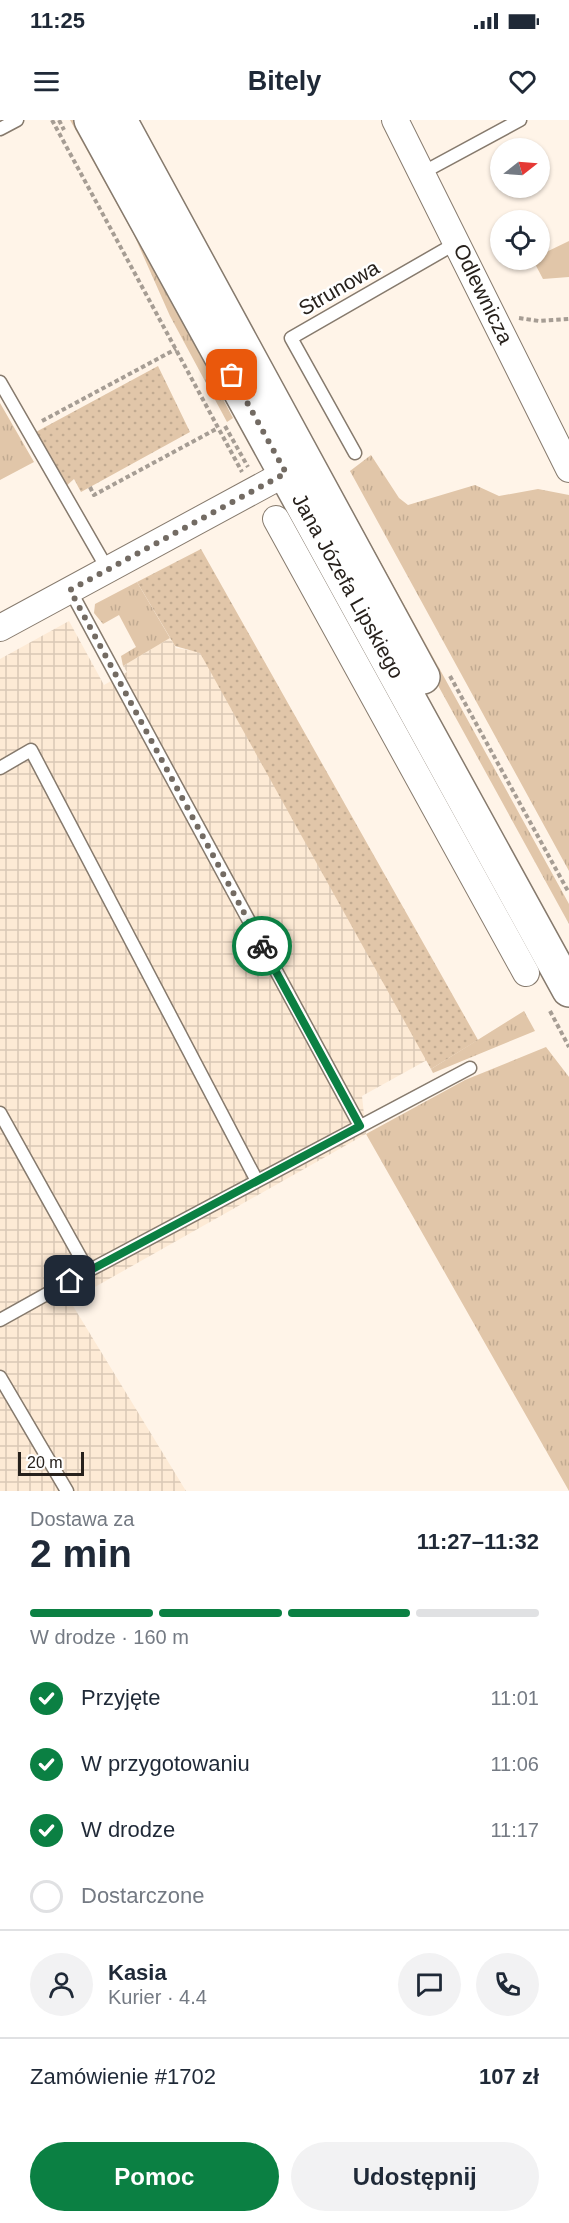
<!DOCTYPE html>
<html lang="pl">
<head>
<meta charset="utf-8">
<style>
  :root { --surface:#fff; --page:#f2f2f3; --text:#1f2937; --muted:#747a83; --line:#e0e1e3; --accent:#0b8043 }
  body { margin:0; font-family:Arial,sans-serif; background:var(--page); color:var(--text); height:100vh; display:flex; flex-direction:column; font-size:22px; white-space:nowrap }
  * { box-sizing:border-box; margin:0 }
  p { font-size:20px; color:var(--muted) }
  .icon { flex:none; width:33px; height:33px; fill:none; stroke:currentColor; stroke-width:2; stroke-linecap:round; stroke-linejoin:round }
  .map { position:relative; height:1371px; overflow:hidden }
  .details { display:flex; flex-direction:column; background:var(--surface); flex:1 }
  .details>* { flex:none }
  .needle { width:39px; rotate:73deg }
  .buttons { position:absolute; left:490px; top:18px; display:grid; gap:12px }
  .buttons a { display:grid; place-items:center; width:60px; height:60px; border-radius:50%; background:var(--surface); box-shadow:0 2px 4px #0004; font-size:30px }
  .scale { position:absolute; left:18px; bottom:15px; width:66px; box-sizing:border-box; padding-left:6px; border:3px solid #27211c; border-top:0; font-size:16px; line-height:21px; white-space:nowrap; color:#27211c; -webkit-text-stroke:4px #fff; paint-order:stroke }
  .pin { position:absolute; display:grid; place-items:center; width:51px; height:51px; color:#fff; margin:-26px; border-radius:12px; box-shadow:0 3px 9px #0006 }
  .courier { position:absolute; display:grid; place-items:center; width:60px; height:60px; margin:-30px; border:4px solid #0b8043; border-radius:50%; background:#fff; color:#222; box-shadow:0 2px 8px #0007 }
  .summary em { font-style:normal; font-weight:800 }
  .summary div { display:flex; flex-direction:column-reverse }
  .summary { display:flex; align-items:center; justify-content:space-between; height:102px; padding:0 30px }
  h1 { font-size:39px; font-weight:800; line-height:45px }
  .bar { display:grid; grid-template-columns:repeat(4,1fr); gap:9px 6px; align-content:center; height:72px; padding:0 30px }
  .bar i { height:8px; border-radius:4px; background:var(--line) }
  .bar .active { background:var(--accent) }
  .bar p { grid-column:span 4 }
  .line { display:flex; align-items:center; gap:15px; padding:0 30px; border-top:2px solid var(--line) }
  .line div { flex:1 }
  .round { display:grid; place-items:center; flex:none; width:63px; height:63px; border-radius:32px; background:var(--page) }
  ol { padding:0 30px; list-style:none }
  li { display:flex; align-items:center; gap:18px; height:66px }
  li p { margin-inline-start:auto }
  li .icon { padding:6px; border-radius:50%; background:var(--accent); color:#fff; stroke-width:4 }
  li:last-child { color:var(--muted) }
  li i { width:33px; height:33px; border:3px solid var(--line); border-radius:50% }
  .action { display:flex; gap:12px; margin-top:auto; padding:12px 30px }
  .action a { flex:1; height:69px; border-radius:36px; background:var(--accent); color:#fff; font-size:24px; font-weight:800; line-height:69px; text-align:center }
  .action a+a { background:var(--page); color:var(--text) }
  .status { display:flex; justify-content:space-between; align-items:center; height:42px; padding:0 30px; background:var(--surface); direction:ltr }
  .status svg { height:16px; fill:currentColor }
  header { display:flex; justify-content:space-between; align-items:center; height:78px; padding:0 30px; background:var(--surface); font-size:27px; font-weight:800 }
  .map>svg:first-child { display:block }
  .industrial { fill:url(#industrial-grid) }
  .grass { fill:url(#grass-tufts) }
  .park { fill:#e1c6a9 }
  .garden { fill:url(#garden-dots) }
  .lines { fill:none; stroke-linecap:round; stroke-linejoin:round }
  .lane-casing { stroke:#867a6d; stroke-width:15 }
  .street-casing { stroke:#867a6d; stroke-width:28 }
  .primary-casing { stroke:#867a6d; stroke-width:36 }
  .path { stroke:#a69d94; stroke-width:4; stroke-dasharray:4.5 3; stroke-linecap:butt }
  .lane { stroke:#fff; stroke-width:12 }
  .street { stroke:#fff; stroke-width:26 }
  .primary { stroke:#fff; stroke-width:33 }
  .done { stroke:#736b63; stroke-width:6; stroke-dasharray:0 10.8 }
  .route { stroke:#0b8043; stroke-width:8 }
  .labels { text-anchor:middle; stroke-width:5; stroke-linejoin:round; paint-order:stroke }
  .street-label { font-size:21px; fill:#27211c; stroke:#fff }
</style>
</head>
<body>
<div class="status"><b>11:25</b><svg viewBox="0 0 49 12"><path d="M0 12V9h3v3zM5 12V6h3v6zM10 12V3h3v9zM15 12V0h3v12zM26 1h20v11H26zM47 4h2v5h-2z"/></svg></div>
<header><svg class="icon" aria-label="menu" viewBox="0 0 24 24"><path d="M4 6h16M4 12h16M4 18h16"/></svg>Bitely<svg class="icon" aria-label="heart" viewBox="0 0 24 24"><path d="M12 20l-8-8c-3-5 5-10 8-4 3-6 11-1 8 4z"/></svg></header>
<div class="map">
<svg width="569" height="1371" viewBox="0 0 569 1371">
  <defs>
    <pattern id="industrial-grid" width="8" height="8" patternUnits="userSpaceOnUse" patternTransform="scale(1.5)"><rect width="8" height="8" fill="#fdead5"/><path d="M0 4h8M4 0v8" fill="none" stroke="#d9c8b6"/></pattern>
    <pattern id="grass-tufts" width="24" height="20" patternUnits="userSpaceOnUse" patternTransform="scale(1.5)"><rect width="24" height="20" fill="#e1c6a9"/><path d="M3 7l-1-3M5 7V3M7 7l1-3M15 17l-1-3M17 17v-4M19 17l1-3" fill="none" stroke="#c1aa91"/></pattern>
    <pattern id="garden-dots" width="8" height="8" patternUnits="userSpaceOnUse" patternTransform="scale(1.5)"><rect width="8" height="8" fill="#e1c6a9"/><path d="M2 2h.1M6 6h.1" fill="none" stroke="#c1aa91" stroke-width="1.8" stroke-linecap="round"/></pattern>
  </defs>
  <rect width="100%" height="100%" fill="#fff4e8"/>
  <path class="industrial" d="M69,501L104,565L127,552L123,546L170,518L176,528L200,532L427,940L362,976L366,1014L70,1181L186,1371H0V539Z"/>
  <path class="grass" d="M70,0H81C132,99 180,199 233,298L227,302L170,196L134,115Z
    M0,283L34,342L0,360Z
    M297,290L569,784V804L289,294Z
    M371,335L399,378L408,385L475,365L499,376L538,369L569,375V751L350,351Z
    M137,462L170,518L123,546L121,536L136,527L119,495L103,504L94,493L95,484Z
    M524,891L535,911L433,953L431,949Z
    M546,927L569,957V1371L366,1014L465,960Z"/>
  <path class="park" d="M569,121V157L543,159L533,140H540V135Z"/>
  <path class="garden" d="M158,246L190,312L81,372L74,359L65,367L34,313Z
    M201,429L478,920L431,949L200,533L175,526L137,462Z"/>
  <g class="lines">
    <defs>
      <path id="lane" d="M0,9L17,0
        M422,53L520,0
        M0,262L108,450
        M355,333L291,218L458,122
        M70,470L360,1006
        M0,648L31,630L257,1061
        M0,993L88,1151L0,1200
        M88,1151L470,948
        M0,1257L67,1371"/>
      <path id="street" d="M395,0L569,349
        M276,399L526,853
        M0,508L286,353L302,354"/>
      <path id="primary" d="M91,0L569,870
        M120,0L423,557"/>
    </defs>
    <use href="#lane" class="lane-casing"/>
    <use href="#street" class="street-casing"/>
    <use href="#primary" class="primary-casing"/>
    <path class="path" d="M52,0L242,352
      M59,0L64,10
      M519,198L539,201L569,199
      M42,301L176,229
      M225,306L248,347
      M90,367L94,375L218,308
      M450,556L569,773
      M550,891L569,927"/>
    <use href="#lane" class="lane"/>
    <use href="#street" class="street"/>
    <use href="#primary" class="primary"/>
  </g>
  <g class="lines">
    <path class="done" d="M232,255L286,353L70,470L262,826"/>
    <path class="route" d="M70,1161L360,1006L262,826"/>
  </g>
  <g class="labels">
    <g class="street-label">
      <text transform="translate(339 168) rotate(-30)" y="7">Strunowa</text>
      <text transform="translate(483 174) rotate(64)" y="7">Odlewnicza</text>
      <text transform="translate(348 466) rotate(61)" y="7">Jana Józefa Lipskiego</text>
    </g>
  </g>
</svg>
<div class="buttons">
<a><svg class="needle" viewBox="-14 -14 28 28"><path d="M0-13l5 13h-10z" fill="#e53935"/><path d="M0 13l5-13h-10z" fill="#747a83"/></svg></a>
<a><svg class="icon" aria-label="locate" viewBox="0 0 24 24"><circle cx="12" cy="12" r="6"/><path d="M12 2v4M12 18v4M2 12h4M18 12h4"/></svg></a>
</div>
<div class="scale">20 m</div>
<div class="pin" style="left:232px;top:255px;background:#ea580c"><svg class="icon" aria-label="bag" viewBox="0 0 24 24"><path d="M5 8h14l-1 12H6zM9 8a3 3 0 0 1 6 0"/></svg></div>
<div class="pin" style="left:70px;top:1161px;background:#1f2937"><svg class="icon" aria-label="home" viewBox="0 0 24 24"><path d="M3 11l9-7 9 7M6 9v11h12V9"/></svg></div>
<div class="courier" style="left:262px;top:826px"><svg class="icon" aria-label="bike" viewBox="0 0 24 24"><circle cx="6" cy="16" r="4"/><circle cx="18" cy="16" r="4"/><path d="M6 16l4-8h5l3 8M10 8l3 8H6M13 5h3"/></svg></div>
</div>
<section class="details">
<div class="summary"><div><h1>2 min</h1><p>Dostawa za</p></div><em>11:27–11:32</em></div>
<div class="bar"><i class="active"></i><i class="active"></i><i class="active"></i><i></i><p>W drodze · 160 m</p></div>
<ol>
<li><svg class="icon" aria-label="check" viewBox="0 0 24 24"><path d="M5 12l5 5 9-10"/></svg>Przyjęte<p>11:01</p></li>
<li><svg class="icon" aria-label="check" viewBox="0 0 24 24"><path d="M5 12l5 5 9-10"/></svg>W przygotowaniu<p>11:06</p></li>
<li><svg class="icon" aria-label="check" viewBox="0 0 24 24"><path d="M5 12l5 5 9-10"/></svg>W drodze<p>11:17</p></li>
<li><i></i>Dostarczone</li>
</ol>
<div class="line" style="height:108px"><a class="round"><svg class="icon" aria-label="person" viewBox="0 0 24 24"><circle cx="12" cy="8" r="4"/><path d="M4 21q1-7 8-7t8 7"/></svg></a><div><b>Kasia</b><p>Kurier · 4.4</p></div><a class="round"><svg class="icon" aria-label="chat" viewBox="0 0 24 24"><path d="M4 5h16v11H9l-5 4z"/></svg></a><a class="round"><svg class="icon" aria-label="phone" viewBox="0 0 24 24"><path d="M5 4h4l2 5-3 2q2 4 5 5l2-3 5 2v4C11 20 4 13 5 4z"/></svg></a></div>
<div class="line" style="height:78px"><div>Zamówienie #1702</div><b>107 zł</b></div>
<div class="action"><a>Pomoc</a><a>Udostępnij</a></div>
</section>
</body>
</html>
